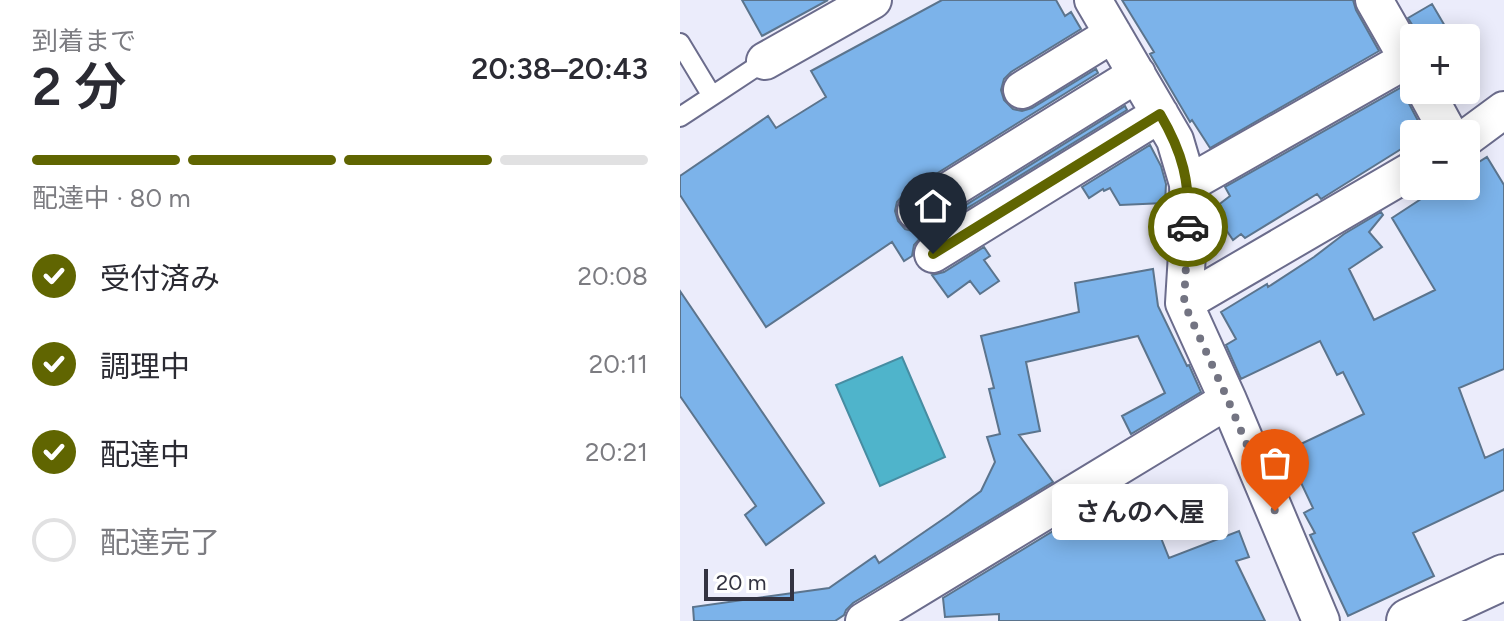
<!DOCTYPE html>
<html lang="ja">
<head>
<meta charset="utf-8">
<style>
  :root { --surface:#fff; --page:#f2f2f3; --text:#2b2b33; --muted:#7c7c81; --line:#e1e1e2; --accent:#606501 }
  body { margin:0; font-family:Figtree,"Noto Sans JP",sans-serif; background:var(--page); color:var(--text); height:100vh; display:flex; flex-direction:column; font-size:30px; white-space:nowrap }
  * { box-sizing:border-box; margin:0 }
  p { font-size:26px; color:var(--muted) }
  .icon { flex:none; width:44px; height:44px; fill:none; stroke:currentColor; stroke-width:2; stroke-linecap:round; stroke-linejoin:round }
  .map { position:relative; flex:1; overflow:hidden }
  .drawer { display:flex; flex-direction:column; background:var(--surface); width:680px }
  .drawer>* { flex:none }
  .tools { position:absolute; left:720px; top:24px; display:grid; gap:16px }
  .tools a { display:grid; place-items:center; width:80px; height:80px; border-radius:8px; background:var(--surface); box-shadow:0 4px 20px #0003; font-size:40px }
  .scale { position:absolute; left:24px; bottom:20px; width:90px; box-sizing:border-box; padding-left:8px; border:4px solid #333341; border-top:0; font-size:22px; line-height:28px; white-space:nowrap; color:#333341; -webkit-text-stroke:6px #fff; paint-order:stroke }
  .pin { position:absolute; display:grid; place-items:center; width:68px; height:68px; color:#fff; margin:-82px -34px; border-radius:50% 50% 50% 0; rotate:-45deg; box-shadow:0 0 8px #0007 }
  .pin .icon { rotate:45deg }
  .courier { position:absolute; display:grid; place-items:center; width:80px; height:80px; margin:-40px; border:6px solid #606501; border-radius:50%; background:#fff; color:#222; box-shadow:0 2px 10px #0007 }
  .bubble { position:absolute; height:56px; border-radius:8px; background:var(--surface); box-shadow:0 4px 20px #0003; font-size:26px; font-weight:600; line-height:56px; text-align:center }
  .overview em { font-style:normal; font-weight:600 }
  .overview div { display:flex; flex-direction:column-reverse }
  .overview { display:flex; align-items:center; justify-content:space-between; height:136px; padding:0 32px }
  h1 { font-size:52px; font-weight:600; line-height:60px }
  .bar { display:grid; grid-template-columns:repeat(4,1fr); gap:12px 8px; align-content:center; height:96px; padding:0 32px }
  .bar i { height:10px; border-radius:6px; background:var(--line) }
  .bar .selected { background:var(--accent) }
  .bar p { grid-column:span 4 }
  ol { padding:0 32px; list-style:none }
  li { display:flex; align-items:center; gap:24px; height:88px }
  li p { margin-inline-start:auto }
  li .icon { padding:8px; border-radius:50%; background:var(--accent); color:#fff; stroke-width:4 }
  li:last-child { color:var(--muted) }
  li i { width:44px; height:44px; border:4px solid var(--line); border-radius:50% }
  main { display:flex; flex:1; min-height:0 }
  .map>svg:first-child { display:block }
  .water { fill:#4fb4cb; stroke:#478da2; stroke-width:2 }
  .building { fill:#7cb3ea; stroke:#5b748d; stroke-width:2 }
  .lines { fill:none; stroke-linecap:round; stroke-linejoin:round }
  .lane-casing { stroke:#6b6c8c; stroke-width:22 }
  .street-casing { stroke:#6b6c8c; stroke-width:40 }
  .secondary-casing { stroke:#6b6c8c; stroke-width:48 }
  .lane { stroke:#fff; stroke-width:18 }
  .street { stroke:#fff; stroke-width:36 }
  .secondary { stroke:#fff; stroke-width:44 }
  .done { stroke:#737482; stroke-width:8; stroke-dasharray:0 14.4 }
  .route { stroke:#606501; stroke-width:10 }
</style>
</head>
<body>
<main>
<section class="drawer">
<div class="overview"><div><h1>2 分</h1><p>到着まで</p></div><em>20:38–20:43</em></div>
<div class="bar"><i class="selected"></i><i class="selected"></i><i class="selected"></i><i></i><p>配達中 · 80 m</p></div>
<ol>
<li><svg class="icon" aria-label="check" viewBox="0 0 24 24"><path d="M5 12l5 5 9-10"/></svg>受付済み<p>20:08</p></li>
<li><svg class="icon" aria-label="check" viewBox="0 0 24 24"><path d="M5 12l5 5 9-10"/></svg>調理中<p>20:11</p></li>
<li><svg class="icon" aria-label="check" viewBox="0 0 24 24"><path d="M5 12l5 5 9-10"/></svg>配達中<p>20:21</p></li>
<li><i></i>配達完了</li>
</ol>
</section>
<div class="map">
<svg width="824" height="621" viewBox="0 0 824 621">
  <rect width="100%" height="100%" fill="#ebecfb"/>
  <path class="water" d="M222,357L265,457L200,486L156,385Z"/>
  <path class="building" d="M62,0H148L82,36Z
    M262,0H376L385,16L391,12L401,29L331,72L324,79L321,90L324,100L333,109L342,111L352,108L416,69L418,73L224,194L217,202L215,211L218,221L225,229L236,232L247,229L445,106L447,110L242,236L234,245L232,256L224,261L212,242L86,327L0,195V176L88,116L96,128L146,97L131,71Z
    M442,0H673L676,10L699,51L530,148L512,120L510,122L470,54L474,52Z
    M752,4L772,38H740L728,18Z
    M722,87L724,88L727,100L745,134H734V141L641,199L637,194L565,238L561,234L553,240L536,215L540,212L537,206L550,196L545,187Z
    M470,145L481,166L486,184L485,203L440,205L430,188L424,191L423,189L409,198L402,187Z
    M807,157L824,185V369L779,388L805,458L824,449V490L733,533L754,576L668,616L630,535L635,533L624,513L633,508L606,451L684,414L663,372L657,375L640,341L561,379L546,345L556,339L541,312L587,284L588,287L634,257L664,234L701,212L703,215L689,232L702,247L669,269L694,320L755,290L712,218L761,186H786V170Z
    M304,247L310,256L304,260L319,281L300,294L290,281L268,297L252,275L264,272Z
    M473,269L478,306L507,366L509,365L521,392L451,434L442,416L485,393L458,336L346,362L360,431L339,435L373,482L173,603L166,610L164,615L155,621H14L13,607L149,588L195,556L199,563L269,515L301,491L315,462L307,437L320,434L309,389L314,388L301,336L399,312L395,283Z
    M0,291L144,503L86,545L65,515L76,506L0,396Z
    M447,486L457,513L462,511L473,535L479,533L489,558L559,531L569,557L556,561L585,621H319V614L265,617L263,598Z"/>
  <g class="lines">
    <defs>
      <path id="lane" d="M0,43L32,96L85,61
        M0,117L32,96"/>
      <path id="street" d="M413,0L495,140L508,184L509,221L504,303L548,400L641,621
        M694,0L734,70
        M85,61L193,0
        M342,90L433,34
        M745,90L769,134
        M786,138L824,110
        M508,184L728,59
        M236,211L457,74
        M253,254L480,114
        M504,303L734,169
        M184,621L548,400"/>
      <path id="secondary" d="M729,621L824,577"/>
    </defs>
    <use href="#lane" class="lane-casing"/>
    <use href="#street" class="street-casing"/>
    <use href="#secondary" class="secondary-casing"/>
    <use href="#lane" class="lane"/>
    <use href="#street" class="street"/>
    <use href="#secondary" class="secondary"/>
  </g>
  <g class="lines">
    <path class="done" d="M508,227L504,303L548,400L595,511"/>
    <path class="route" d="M253,254L480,114C503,153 510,182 508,227"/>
  </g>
</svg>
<div class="tools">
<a>+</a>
<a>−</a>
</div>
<div class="scale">20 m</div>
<div class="pin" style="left:595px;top:511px;background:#ea580c"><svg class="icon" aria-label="bag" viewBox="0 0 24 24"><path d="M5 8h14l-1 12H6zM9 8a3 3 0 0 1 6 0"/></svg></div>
<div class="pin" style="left:253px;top:254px;background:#1f2937"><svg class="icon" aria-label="home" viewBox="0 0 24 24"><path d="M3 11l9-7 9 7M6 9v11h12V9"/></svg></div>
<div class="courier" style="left:508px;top:227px"><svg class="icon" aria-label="car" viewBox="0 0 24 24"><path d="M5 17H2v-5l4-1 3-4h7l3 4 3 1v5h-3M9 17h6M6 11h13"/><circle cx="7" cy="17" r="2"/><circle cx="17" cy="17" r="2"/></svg></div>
<div class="bubble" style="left:372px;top:484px;width:176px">さんのへ屋</div>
</div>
</main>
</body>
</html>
